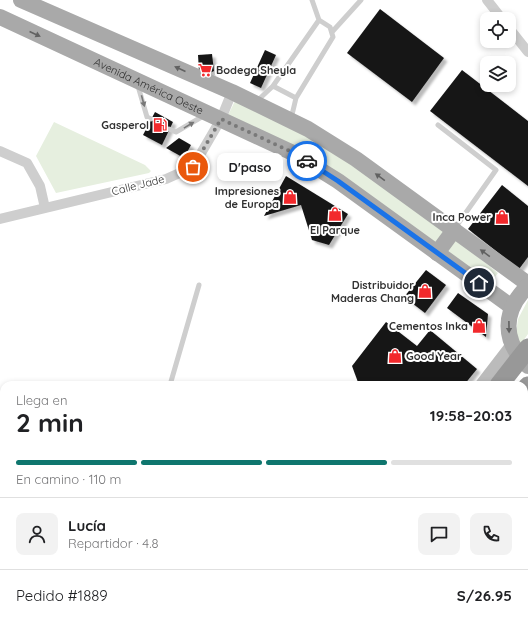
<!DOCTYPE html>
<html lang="es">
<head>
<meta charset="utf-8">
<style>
  :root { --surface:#fff; --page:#f2f2f2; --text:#202124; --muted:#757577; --line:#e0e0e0; --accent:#0f766e }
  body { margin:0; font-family:Quicksand,sans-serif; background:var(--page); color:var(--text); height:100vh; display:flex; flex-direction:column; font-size:15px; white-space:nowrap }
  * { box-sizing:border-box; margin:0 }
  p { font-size:13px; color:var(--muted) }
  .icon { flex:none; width:22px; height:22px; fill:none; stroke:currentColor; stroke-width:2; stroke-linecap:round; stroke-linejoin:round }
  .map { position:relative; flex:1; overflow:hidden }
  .details { position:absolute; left:0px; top:381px; width:528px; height:248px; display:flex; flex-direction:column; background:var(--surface); border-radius:12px 12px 0 0; box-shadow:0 2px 6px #0003 }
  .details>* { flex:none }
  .tools { position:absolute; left:480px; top:12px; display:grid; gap:8px }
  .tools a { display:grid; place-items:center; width:36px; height:36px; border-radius:8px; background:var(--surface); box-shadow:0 2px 6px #0003; font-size:20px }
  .pin { position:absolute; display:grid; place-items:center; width:34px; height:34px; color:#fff; margin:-17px; border:2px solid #fff; border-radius:50%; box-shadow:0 1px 4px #0007 }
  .courier { position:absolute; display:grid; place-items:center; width:40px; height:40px; margin:-20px; border:3px solid #1a73e8; border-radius:50%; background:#fff; color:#222; box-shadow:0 1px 5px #0007 }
  .bubble { position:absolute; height:28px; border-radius:8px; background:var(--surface); box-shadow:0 2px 6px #0003; font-size:13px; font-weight:700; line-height:28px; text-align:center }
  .summary em { font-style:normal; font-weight:700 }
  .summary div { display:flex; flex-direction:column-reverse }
  .summary { display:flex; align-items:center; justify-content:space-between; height:68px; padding:0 16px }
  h1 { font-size:26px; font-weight:700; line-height:30px }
  .bar { display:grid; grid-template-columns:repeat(4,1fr); gap:6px 4px; align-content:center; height:48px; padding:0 16px }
  .bar i { height:5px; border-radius:3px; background:var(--line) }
  .bar .current { background:var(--accent) }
  .bar p { grid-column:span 4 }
  .line { display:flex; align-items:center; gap:10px; padding:0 16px; border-top:1px solid var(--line) }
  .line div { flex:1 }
  .round { display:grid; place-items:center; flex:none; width:42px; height:42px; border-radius:8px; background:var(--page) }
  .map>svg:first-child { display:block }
  .green { fill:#e6efdf }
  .building { fill:#181818; filter:url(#shadow) }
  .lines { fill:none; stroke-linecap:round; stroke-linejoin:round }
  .lane { stroke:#cecece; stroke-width:5 }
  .street { stroke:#cecece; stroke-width:10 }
  .secondary { stroke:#bbb; stroke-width:14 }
  .primary { stroke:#a9a9a9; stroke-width:16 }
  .highway { stroke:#989898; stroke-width:19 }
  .oneway { fill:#616161 }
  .oneway2 { fill:#787878 }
  .done { stroke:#797979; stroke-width:4; stroke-dasharray:0 7.2 }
  .route { stroke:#1a73e8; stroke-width:5 }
  .labels { text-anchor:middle; stroke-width:4; stroke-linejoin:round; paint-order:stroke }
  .poi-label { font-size:11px; font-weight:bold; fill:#313131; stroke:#fff; text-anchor:end }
  .street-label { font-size:11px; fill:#313131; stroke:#fff }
</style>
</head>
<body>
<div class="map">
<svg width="528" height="629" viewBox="0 0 528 629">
  <defs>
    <filter id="shadow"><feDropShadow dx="3.5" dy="3.5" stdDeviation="1" flood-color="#0004"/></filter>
  </defs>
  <rect width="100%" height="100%" fill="#fff"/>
  <path class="green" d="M236,99L314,137L447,232L434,246L310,154L227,117Z
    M54,122L145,165L151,171L149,173L56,193L36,156Z
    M456,239L498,273L488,286L444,253Z
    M528,300V334L521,344L516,334L518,319Z"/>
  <path class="building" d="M380,9L444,58L412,102L347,53Z
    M265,50L276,55L261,88L250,83Z
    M212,54L214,71L206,75L199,72L198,55Z
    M462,70L528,121V186L430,111Z
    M155,112L173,122L162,145L143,135Z
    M179,138L191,145L184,158L166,148Z
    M286,176L348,214L329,245L312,240L301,205L264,216Z
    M502,185L528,206V257L519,269L468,229Z
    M426,270L446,285L425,313L404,297Z
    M458,293L488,314L486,337L447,308Z
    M386,322L417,346L430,330L477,369L464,385H359L352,366Z
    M528,431V451L524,448V436Z"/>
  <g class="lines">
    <path class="lane" d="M332,32L361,0
      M138,86L147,117L151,119
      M273,86L319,20L312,0
      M296,98L333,37L330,27L319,20
      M256,102L273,86L296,98L291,119
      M438,125L496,170L455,228
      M169,129L176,132L205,115
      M170,385L199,285
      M524,454H528
      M246,629L249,625"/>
    <path class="street" d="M487,0L502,19
      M509,28L528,52
      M0,151L27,163L40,186L45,208
      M0,219L166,179L193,167L221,119L232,92
      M524,516L528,519
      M0,517L4,516
      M524,604L528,599
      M66,625L71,629
      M505,629L508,625"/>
    <path class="secondary" d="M482,385L512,346
      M524,416L528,410
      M292,629L295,625
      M359,629L363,625"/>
    <g class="primary">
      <path d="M21,0L232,92L308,129L356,159L528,284"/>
      <path id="s1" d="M0,17L293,153L338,181L512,307"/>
      <path d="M437,253L454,230"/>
      <path d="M528,286C502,311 502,341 528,366"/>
    </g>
    <path class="highway" d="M499,385L528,348
      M524,391L528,386
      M310,629L313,625
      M341,629L344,625"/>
  </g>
  <defs><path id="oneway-solid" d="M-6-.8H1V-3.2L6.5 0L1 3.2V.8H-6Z"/></defs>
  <g class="oneway">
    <use href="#oneway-solid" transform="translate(35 34) rotate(25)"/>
    <use href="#oneway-solid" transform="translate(180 69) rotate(-156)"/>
    <use href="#oneway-solid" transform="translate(380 177) rotate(-144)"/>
    <use href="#oneway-solid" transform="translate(485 253) rotate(-144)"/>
    <use href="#oneway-solid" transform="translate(509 327) rotate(89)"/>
  </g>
  <g class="oneway2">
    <use href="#oneway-solid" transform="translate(143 101) rotate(75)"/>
    <use href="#oneway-solid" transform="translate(189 125) rotate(-31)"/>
  </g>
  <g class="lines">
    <path class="done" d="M193,167L221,119L294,153L307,161"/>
    <path class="route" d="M307,161L338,181L479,283"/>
  </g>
  <defs>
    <symbol id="supermarket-bare" viewBox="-9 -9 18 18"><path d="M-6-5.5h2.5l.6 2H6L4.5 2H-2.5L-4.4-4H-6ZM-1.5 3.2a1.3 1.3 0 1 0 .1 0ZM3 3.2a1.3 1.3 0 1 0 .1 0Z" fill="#f2292c" stroke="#fff" stroke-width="2.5" paint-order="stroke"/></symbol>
    <symbol id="fuel-bare" viewBox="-9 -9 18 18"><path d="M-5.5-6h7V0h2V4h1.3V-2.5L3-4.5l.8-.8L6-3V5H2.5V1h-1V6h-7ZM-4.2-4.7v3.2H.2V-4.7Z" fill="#f2292c" stroke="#fff" stroke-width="2.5" paint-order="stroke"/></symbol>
    <symbol id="shop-bare" viewBox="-9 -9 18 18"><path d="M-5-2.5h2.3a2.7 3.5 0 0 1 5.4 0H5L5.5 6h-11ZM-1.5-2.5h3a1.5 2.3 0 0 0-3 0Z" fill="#f2292c" stroke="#fff" stroke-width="2.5" paint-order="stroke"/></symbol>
  </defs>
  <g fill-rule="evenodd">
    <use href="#supermarket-bare" x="195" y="60" width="20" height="20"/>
    <use href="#fuel-bare" x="150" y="115" width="20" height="20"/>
    <use href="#shop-bare" x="280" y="187" width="20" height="20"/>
    <use href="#shop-bare" x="325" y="204" width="20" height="20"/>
    <use href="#shop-bare" x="492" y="207" width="20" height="20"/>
    <use href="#shop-bare" x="415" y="281" width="20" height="20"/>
    <use href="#shop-bare" x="469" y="316" width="20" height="20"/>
    <use href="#shop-bare" x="385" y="346" width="20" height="20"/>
  </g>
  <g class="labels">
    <g class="poi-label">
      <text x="216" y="74" text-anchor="start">Bodega Sheyla</text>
      <text x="149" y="129">Gasperol</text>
      <text x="279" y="195">Impresiones<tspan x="279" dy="13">de Europa</tspan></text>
      <text x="491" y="221">Inca Power</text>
      <text x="335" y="234" text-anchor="middle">El Parque</text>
      <text x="414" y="289">Distribuidor<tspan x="414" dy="13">Maderas Chang</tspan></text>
      <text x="468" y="330">Cementos Inka</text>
      <text x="406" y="360" text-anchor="start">Good Year</text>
    </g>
    <g class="street-label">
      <text dy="4" stroke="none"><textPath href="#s1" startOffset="164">Avenida América Oeste</textPath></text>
      <text transform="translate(138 185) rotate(-14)" y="4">Calle Jade</text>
    </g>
  </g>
</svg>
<div class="tools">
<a><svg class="icon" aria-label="locate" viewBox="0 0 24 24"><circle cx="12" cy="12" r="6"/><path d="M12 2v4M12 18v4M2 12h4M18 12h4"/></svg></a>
<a><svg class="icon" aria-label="layers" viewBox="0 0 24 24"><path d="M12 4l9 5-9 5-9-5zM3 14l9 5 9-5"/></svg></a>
</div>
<div class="pin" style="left:193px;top:167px;background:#ea580c"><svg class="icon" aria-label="bag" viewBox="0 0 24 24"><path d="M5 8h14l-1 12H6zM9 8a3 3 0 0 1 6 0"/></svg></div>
<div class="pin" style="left:479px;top:283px;background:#1f2937"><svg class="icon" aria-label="home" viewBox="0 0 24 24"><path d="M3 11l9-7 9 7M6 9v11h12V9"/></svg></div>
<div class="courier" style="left:307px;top:161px"><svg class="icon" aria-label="car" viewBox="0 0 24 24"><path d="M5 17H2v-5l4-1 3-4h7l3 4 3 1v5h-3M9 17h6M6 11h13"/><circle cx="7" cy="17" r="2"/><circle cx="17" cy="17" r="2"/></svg></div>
<div class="bubble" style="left:217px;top:153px;width:66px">D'paso</div>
<section class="details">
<div class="summary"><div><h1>2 min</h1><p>Llega en</p></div><em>19:58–20:03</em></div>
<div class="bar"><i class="current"></i><i class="current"></i><i class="current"></i><i></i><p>En camino · 110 m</p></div>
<div class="line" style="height:72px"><a class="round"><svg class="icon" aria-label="person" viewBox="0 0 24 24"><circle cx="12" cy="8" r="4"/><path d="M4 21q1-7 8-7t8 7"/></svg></a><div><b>Lucía</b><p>Repartidor · 4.8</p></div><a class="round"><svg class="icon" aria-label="chat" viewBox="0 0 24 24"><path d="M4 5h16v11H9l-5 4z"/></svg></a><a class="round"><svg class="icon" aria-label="phone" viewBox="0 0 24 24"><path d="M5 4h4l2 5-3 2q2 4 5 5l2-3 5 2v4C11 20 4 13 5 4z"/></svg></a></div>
<div class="line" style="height:52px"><div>Pedido #1889</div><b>S/26.95</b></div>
</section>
</div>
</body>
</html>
